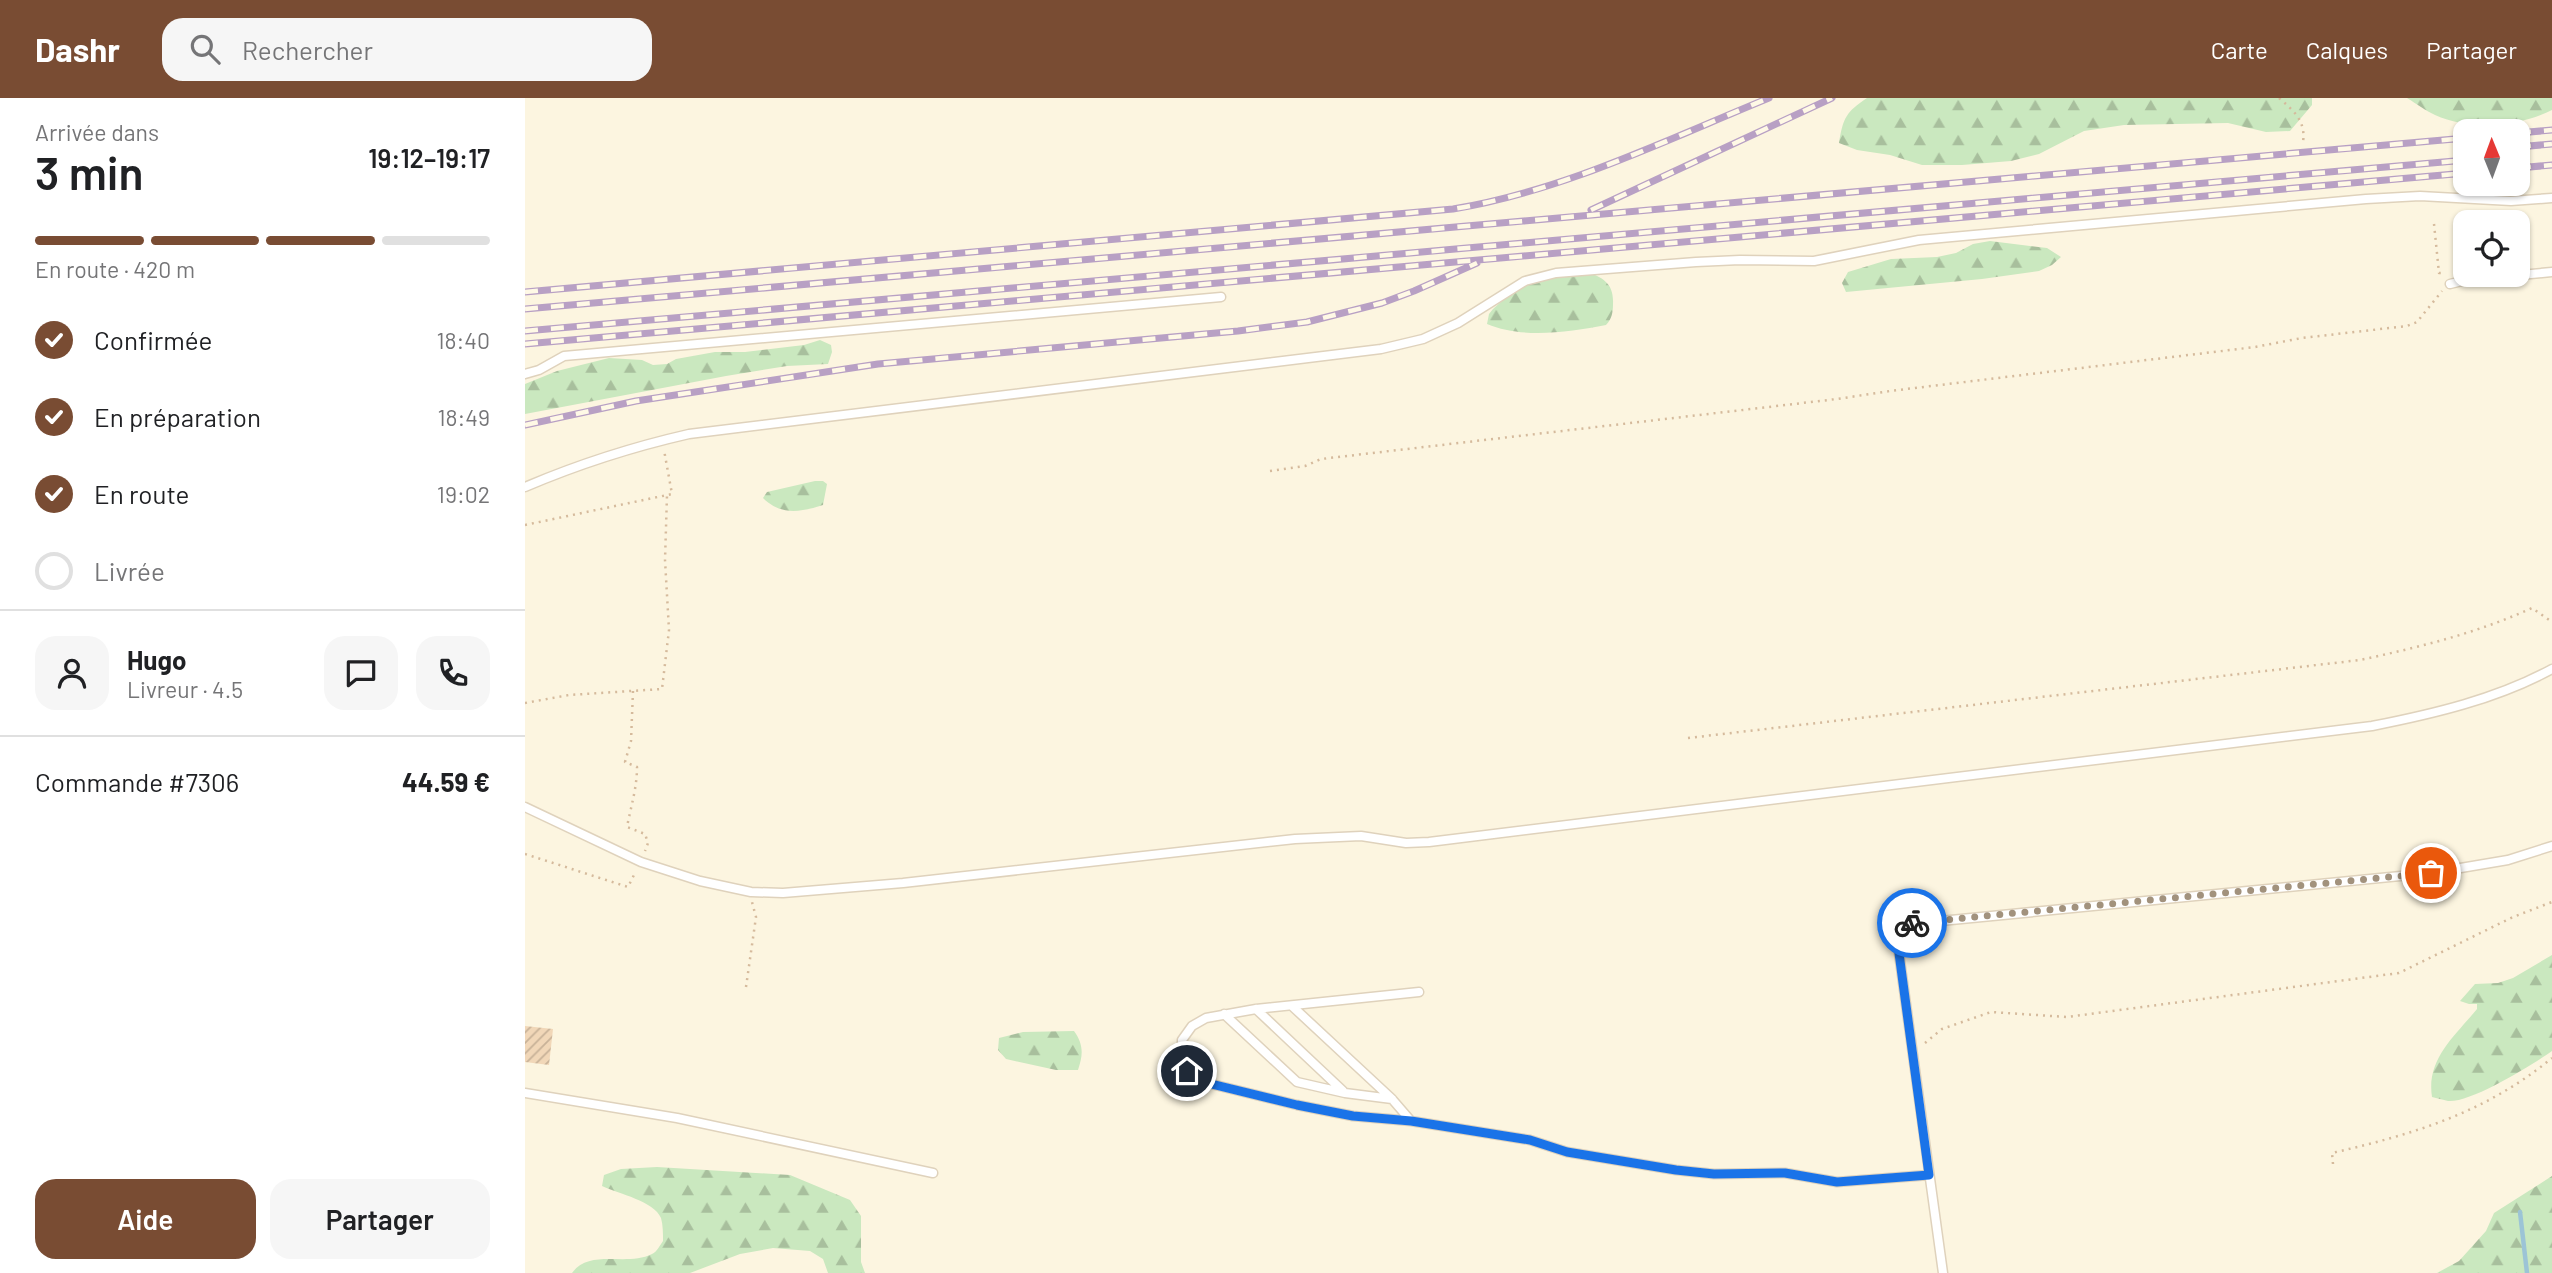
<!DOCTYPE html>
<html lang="fr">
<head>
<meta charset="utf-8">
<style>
  :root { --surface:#fff; --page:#f6f6f6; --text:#202124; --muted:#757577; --line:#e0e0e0; --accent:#794c33 }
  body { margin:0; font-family:Barlow,sans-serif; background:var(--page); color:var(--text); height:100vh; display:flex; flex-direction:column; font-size:26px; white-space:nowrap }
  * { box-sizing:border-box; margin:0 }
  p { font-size:23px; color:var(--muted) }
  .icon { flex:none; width:38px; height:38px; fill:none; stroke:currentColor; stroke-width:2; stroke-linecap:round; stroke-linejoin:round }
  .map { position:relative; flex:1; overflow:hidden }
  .side { display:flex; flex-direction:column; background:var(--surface); width:525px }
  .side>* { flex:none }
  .needle { width:46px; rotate:359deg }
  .fabs { position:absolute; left:1928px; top:21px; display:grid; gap:14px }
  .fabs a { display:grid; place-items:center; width:77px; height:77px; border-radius:14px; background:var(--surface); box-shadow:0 2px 5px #0004; font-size:35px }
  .pin { position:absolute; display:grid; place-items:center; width:60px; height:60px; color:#fff; margin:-30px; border:4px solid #fff; border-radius:50%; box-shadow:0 2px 7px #0007 }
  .courier { position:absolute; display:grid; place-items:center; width:70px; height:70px; margin:-35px; border:5px solid #1a73e8; border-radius:50%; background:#fff; color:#222; box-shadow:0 2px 9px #0007 }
  .headline em { font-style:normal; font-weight:600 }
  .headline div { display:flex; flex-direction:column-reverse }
  .headline { display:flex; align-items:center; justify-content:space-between; height:119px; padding:0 35px }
  h1 { font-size:46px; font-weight:600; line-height:52px }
  .bar { display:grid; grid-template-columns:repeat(4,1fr); gap:10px 7px; align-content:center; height:84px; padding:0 35px }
  .bar i { height:9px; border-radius:5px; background:var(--line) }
  .bar .current { background:var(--accent) }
  .bar p { grid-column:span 4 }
  .line { display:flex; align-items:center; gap:18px; padding:0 35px; border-top:2px solid var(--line) }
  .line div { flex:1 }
  .round { display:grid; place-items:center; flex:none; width:74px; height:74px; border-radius:21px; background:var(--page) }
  ol { padding:0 35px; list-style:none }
  li { display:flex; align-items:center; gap:21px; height:77px }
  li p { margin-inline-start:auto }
  li .icon { padding:7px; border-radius:50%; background:var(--accent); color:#fff; stroke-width:4 }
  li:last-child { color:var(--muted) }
  li i { width:38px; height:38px; border:4px solid var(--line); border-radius:50% }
  .action { display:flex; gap:14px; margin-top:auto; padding:14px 35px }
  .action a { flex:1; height:80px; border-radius:21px; background:var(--accent); color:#fff; font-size:28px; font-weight:600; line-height:80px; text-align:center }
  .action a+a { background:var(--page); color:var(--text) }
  header { display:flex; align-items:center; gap:42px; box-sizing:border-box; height:98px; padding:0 35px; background:var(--accent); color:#fff }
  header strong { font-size:33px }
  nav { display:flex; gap:38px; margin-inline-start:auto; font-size:24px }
  .search { width:490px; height:63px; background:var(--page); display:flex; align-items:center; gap:18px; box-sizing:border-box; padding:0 24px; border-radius:21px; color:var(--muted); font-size:26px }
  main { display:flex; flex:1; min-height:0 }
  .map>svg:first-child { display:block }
  .forest { fill:url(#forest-firs) }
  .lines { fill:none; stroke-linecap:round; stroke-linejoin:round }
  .stream { stroke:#9cc4d6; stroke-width:4.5 }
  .building { fill:url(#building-hatch) }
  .service-casing { stroke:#dfd2bc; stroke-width:11 }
  .path { stroke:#d5ba9c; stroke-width:2.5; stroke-dasharray:2 5; stroke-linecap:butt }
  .service { stroke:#fff; stroke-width:8 }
  .rail-casing { stroke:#b8a0c4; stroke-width:7 }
  .rail { stroke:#fff9e6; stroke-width:4.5; stroke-dasharray:13; stroke-linecap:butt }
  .done { stroke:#a2927d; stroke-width:7; stroke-dasharray:0 12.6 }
  .route { stroke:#1a73e8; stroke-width:9 }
</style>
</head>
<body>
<header>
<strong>Dashr</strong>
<div class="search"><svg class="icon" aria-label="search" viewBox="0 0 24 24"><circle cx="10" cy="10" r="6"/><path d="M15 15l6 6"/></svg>Rechercher</div>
<nav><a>Carte</a><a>Calques</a><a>Partager</a></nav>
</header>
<main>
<section class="side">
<div class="headline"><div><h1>3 min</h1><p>Arrivée dans</p></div><em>19:12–19:17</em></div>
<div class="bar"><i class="current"></i><i class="current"></i><i class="current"></i><i></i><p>En route · 420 m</p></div>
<ol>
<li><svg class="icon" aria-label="check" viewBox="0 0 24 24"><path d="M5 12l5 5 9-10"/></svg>Confirmée<p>18:40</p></li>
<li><svg class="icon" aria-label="check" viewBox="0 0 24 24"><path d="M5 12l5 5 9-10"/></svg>En préparation<p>18:49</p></li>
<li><svg class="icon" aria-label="check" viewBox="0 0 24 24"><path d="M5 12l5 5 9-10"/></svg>En route<p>19:02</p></li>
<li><i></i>Livrée</li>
</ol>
<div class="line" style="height:126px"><a class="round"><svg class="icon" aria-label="person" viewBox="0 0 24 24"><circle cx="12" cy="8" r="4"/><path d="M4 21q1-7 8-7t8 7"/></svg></a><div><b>Hugo</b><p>Livreur · 4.5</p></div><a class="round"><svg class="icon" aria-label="chat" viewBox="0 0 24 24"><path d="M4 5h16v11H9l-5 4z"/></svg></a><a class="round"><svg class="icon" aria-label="phone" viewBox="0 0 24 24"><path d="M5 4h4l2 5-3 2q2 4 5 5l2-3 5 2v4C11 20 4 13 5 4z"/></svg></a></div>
<div class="line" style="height:91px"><div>Commande #7306</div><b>44.59 €</b></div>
<div class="action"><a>Aide</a><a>Partager</a></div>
</section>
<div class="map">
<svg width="2027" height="1175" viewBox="0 0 2027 1175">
  <defs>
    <pattern id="forest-firs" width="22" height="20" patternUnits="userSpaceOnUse" patternTransform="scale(1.75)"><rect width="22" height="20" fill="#cae8bf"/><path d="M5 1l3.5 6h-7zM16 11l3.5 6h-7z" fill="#a8bf9d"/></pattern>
    <pattern id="building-hatch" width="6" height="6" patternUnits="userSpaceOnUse" patternTransform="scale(1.75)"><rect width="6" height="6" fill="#f1d7b8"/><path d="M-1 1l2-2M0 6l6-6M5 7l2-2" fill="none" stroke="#c8b298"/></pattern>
  </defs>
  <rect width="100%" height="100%" fill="#fcf5e0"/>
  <path class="forest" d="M1342,0H1787V7L1765,33L1741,34L1703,25L1599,27L1559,33L1514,56L1486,63L1437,67H1397L1365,57L1332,52L1314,45C1318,20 1321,14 1342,0Z
    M1882,0H2027V12C1993,29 1946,33 1910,17C1901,13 1892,6 1882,0Z
    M1465,143L1522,150L1536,159L1527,167L1514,173L1457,181L1321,194L1317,185L1323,174L1366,161L1412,159L1431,155L1448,146Z
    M1061,173C1078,180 1089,185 1088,206C1088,214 1087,221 1081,227C1044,234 997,241 962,226L964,216L968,211L997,185Z
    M295,242L306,247L307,254L303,266L262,268L201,278L0,316V286L32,273L84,260L117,262L128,267L142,266L151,261L190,254H220L279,247Z
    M290,383H298L302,386L298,407C276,414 256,418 238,400L242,394Z
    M2027,857V953C2007,967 1946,1005 1923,1003C1918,1002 1912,1000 1907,999C1901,961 1930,938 1952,911V906H1944L1935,903L1950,886L1973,885L1988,880Z
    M549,933C559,947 558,957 553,972H531L481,961L473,952L474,940L498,934Z
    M132,1069L265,1077L325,1102L336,1118V1164L340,1175H303L298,1161L285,1153L248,1150L215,1156L165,1175H47C65,1150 101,1169 127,1156C132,1154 135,1147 138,1143C138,1136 138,1127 136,1120C129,1103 94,1096 77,1088L79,1077L96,1071Z
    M2027,1078V1175H1912L1934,1163L1961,1133L1969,1115Z"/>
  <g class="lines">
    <path class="stream" d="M1995,1114L2002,1175"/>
  </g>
  <path class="building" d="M0,928L28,931L24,967L0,964Z"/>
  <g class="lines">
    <defs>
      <path id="service" d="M1925,186L1941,182L2027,174
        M0,276L14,272L39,258L696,199
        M0,389C54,366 107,349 164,336L856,251L898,241L933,225L1000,183L1031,175L1171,164L1215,162L1289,163L1394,142L1841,101L1895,98L1986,103L2027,100
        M0,709L116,764L175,783L226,794L258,795L378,785L770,741L836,738L881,745L904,744L1847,628C1908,616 1972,601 2027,571
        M894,894L731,911L681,920L667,928L657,942V957L662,973L674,983L772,1007L828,1018L886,1023L1005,1042L1042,1054L1151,1072L1189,1076L1260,1075L1312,1084L1404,1077
        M767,908L867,1001L886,1023
        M731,911L818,993
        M699,916L772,984L820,995L867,1001
        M0,995L152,1020L408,1075
        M1418,1175L1373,848L1385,826L1906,775L1983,762L2027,748"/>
    </defs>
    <use href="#service" class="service-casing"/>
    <path class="path" d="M1754,0C1769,13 1781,23 1778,44
      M1909,126L1914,175H1919
      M745,373L780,368L796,361L1312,301L1365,293L1730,249L1777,240L1882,228L1892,224L1917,193
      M0,427L147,396L139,352
      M108,593L106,643L100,664L112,669C112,690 106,708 102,729L120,736L123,745L120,753
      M0,605L44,597L137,591L144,532L140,462L142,397
      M1163,640L1835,562C1895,549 1952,535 2007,510L2027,524
      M0,756L103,789L110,775
      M221,889L231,819L227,804
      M1400,945L1417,931L1466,914L1542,919L1874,875L1988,819L2027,804
      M1808,1066L1807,1055C1889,1036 1960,1015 2027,960"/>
    <use href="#service" class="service"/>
    <defs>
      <path id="rail" d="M1993,35L2027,32
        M1993,49L2027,46
        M1993,70L2027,67
        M1066,112L1307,0
        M0,194L928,111C1038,93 1141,42 1244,0
        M0,211L1941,40
        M0,233L1941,62
        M0,246L1941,75
        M0,327L111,303L353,266L713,233L782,224L857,205L889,193L952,165"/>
    </defs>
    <use href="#rail" class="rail-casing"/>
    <use href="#rail" class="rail"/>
  </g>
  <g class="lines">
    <path class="done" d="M1387,825L1906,775"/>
    <path class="route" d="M662,973L674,983L772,1007L828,1018L886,1023L1005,1042L1042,1054L1151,1072L1189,1076L1260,1075L1312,1084L1404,1077L1373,848L1387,825"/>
  </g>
</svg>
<div class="fabs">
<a><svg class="needle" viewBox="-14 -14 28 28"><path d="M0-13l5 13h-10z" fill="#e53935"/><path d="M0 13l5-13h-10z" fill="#757577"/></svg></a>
<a><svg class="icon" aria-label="locate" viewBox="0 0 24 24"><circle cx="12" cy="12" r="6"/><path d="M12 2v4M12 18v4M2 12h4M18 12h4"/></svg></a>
</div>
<div class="pin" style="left:1906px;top:775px;background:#ea580c"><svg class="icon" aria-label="bag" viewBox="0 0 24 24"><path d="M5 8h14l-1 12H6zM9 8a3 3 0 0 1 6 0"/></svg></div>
<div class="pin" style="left:662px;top:973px;background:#1f2937"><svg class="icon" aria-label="home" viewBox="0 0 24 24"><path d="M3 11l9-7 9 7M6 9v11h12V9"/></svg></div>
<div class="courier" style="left:1387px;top:825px"><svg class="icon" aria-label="bike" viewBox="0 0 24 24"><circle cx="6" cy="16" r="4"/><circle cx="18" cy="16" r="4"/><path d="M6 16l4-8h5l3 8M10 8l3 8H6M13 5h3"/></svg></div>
</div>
</main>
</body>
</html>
